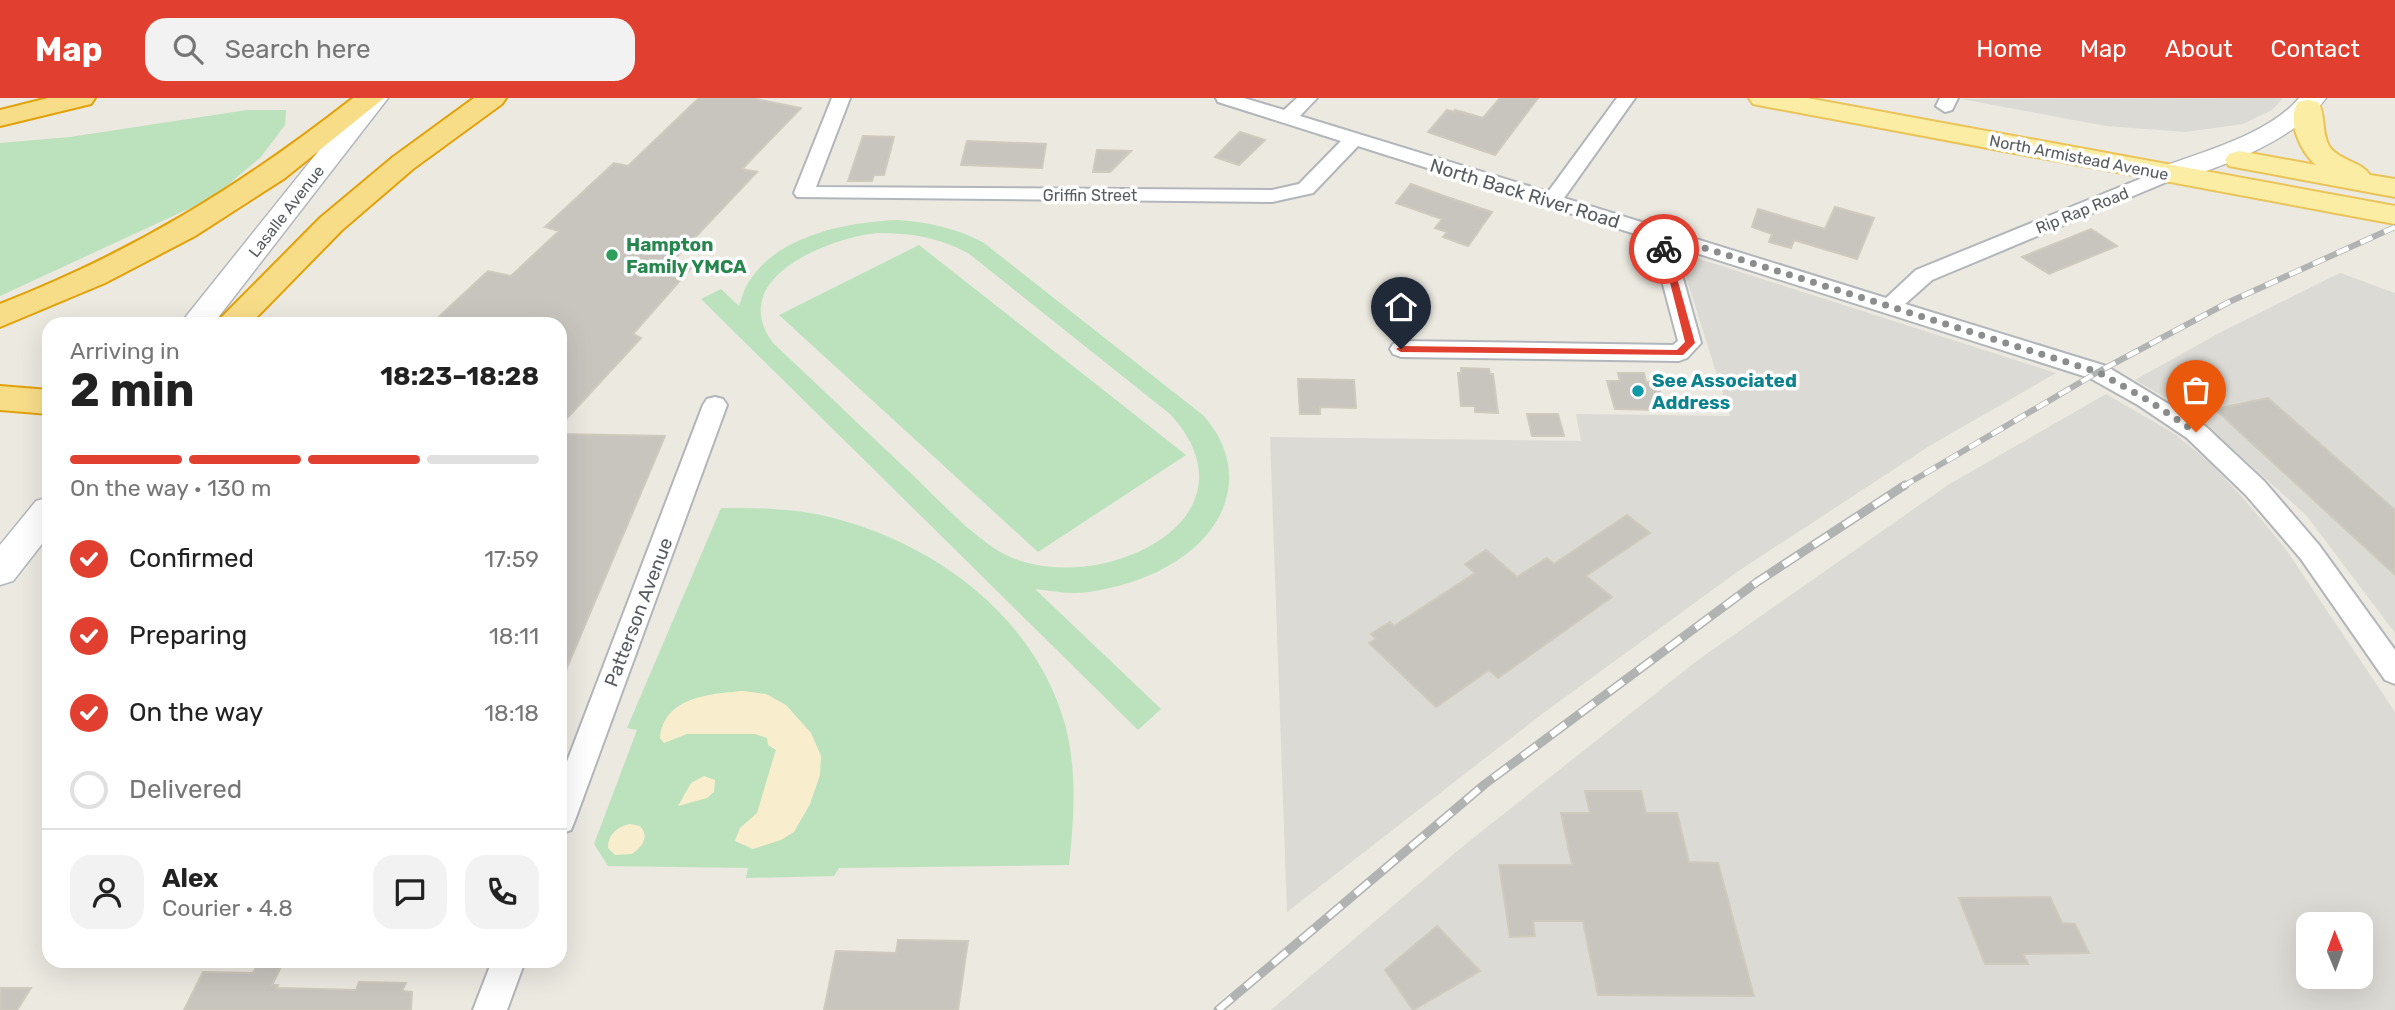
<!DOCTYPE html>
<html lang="en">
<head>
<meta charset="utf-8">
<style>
  :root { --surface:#fff; --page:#f2f2f2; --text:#222; --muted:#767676; --line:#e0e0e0; --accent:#e13f2f }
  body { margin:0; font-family:Rubik,sans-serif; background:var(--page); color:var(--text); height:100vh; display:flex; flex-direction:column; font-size:26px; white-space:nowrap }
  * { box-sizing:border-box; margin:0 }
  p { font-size:23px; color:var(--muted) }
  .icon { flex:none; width:38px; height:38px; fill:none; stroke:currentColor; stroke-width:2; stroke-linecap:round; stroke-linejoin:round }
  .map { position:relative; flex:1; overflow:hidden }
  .sheet { position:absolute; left:42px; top:219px; width:525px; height:651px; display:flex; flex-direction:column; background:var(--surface); border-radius:21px; box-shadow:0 7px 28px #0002 }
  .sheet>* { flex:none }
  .needle { width:46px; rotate:359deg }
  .fabs { position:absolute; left:2296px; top:814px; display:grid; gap:14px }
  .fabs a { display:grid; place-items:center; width:77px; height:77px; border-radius:14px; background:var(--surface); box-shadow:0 7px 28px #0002; font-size:35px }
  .pin { position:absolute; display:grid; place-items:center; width:60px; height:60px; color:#fff; margin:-72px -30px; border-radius:50% 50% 50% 0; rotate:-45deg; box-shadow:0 0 7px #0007 }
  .pin .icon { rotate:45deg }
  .courier { position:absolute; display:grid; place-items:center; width:70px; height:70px; margin:-35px; border:5px solid #e13f2f; border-radius:50%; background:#fff; color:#222; box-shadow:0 2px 9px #0007 }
  .overview em { font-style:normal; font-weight:700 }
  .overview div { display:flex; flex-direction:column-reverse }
  .overview { display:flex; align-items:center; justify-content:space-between; height:119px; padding:0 28px }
  h1 { font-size:46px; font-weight:700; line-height:52px }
  .bar { display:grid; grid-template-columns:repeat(4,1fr); gap:10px 7px; align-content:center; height:84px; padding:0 28px }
  .bar i { height:9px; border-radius:5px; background:var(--line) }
  .bar .active { background:var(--accent) }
  .bar p { grid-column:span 4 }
  .line { display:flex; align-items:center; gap:18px; padding:0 28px; border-top:2px solid var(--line) }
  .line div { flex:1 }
  .round { display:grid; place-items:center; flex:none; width:74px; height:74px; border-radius:21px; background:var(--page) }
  ol { padding:0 28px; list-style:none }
  li { display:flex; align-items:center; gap:21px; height:77px }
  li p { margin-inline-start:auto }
  li .icon { padding:7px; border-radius:50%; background:var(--accent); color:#fff; stroke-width:4 }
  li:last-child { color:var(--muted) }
  li i { width:38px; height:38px; border:4px solid var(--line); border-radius:50% }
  header { display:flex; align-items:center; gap:42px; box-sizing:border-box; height:98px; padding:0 35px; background:var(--accent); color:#fff }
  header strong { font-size:33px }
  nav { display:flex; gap:38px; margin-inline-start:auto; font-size:24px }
  .search { width:490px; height:63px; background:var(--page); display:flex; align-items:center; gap:18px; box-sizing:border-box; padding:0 24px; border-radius:21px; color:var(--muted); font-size:26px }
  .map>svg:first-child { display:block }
  .industrial { fill:#dcdad4; fill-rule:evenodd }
  .green { fill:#bce2bd; fill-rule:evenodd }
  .sand { fill:#f8eece }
  .building { fill:#c8c5bf; stroke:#cfcabe; stroke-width:2 }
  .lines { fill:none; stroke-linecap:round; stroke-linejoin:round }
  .minor-casing { stroke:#b2b6ba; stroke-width:4 }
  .secondary-casing { stroke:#b3b7bc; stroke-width:3 }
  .primary-casing { stroke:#ebc359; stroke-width:4 }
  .motorway-casing { stroke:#e2a009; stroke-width:4 }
  .minor { fill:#fff; fill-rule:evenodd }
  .secondary { fill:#fff; fill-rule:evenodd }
  .primary { fill:#fbeea4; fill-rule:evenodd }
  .motorway { fill:#f8dd89; fill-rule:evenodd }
  .rail-far1-casing { stroke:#b1b2b2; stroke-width:6 }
  .rail-casing { stroke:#b1b2b2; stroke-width:9 }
  .rail-far1 { stroke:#fff; stroke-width:4.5; stroke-dasharray:13; stroke-linecap:butt }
  .rail { stroke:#fff; stroke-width:6; stroke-dasharray:18; stroke-linecap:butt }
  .route { fill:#e13f2f }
  .done { stroke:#8b8d8d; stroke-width:7; stroke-dasharray:0 12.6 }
  .leisure-dot { fill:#2e9e5b; stroke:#fff; stroke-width:2.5 }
  .culture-dot { fill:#0f9aa8; stroke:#fff; stroke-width:2.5 }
  .labels { text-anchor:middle; stroke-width:7; stroke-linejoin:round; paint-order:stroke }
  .far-street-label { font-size:16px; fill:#585c60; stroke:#fff }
  .street-label { font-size:19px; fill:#585c60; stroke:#fff }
  .leisure-label { font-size:19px; font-weight:bold; fill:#27864d; stroke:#fff; text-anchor:start }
  .culture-label { font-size:19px; font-weight:bold; fill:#0d838f; stroke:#fff; text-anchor:start }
</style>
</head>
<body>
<header>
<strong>Map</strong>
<div class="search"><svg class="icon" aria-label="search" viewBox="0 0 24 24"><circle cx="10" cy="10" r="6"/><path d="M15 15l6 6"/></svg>Search here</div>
<nav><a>Home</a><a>Map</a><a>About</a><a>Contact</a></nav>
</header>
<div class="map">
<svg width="2395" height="912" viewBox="0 0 2395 912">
  <rect width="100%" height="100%" fill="#ebe9e0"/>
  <path class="industrial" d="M2283,0L2272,12L2243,26L2185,34L2106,28L1961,1Z
    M1678,154L2056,275L1931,347L1737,474L1542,616L1287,814L1270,339L1581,343L1576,316L1730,318Z
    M2340,175L2395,195V535L2306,417L2194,316L2135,282L2221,234Z
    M2106,296L2175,336L2210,365L2244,401L2285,450L2395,614V912H1271L1462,749L1698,562L1948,387ZM2308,826H2361V878H2308Z"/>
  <path class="green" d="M247,12H286L285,27L261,59L212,100L0,198V45L70,39Z
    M897,122C929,124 956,130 984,145L1204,318C1252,374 1227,436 1166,469C1144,482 1114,490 1089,494C1071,497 1053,493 1035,491L1161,611L1138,632L701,201L721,191L739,208C742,201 743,193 747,187C774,138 846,124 897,122ZM877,135C910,135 938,139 968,155L1170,316C1267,422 1098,500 1008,458C980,445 942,406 919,383C870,337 822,291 773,245C725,180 829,140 877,135Z
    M919,147L1186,357L1038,454L779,217Z
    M721,410C753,410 785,410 816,416C928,439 1036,516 1066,630C1077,675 1074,722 1069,767L839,770L834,778L746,780L748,770L608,768L594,746L637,632L627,630Z"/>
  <path class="sand" d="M742,593L766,596L786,607L811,635L821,658L820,677L810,706L794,734L781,742L753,751L735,743L740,730L757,715L774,658L776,652L768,647L767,640L755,636H687L664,645L660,640C664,599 709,596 742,593Z
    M704,678L715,682L714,694L707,700L678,708L691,685Z
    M630,726L640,728C650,739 642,749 632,756L615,757L608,750C608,736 617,729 630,726Z"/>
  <path class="building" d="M699,0H751L801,10L742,71L757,74L671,165L692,169L633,236L641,240L560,328V226H431L488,173L511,178L559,133L545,129L614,65L628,68Z
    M1500,0H1538L1495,57L1428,34L1447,12L1454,14L1455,12L1483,20Z
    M1240,34L1265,42L1239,67L1215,59Z
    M863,38L894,39L884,77H874L872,83H848Z
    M967,43L1046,46L1042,70L961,67Z
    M1097,52L1131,53L1110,74H1093Z
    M1411,86L1444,98L1492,114L1468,148L1443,139L1447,134L1435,130L1442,121L1396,105Z
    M1835,109L1874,120L1857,161L1794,142L1791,150L1769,144L1772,136L1752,129L1758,111L1825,131Z
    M2091,131L2117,148L2049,176L2022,159Z
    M1461,270L1489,271L1490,276H1493L1498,315L1475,314V308H1461L1458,275H1461Z
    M1618,275H1644L1646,284H1657L1666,312L1615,311L1607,283H1620Z
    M1298,281L1354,282L1356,310L1320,309V316H1300Z
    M2268,300L2395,412V477L2215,311Z
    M1527,316H1558L1564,338H1532Z
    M560,336L665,338L560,586Z
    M1627,417L1650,435L1586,478L1612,499L1498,580L1489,572L1436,609L1369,545L1376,541L1371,536L1390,524L1394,528L1475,475L1465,466L1486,452L1517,479L1547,460L1554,466Z
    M1585,693H1641L1646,715H1677L1689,764L1718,765L1754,898L1598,897L1583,823H1533L1535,838L1510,839L1499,767H1572L1561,715H1590Z
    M2050,799L2062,825L2075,826L2089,855L2023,856L2028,866H1985L1959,800Z
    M1437,828L1480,873L1413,912L1385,872Z
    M898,842L968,843L958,912H824L836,853L896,855Z
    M259,863H284L272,887H278L277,890L356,892L359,884L406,885L402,893L412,894L411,912H184L203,874L253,875Z
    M0,890H31L17,912H0Z"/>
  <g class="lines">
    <defs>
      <path id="minor" d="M832,0H850L816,89L1272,92L1299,86L1341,43L1218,4L1216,0H1244L1284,12L1297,0H1317L1300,18L1548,94L1617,0H1635L1564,100L1886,200L1916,172L2162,72H2176L2179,76L2176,80L1932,182L1905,206L2106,268L2205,328L2264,383L2319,447L2395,552V586L2385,582L2301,461L2246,397L2187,340L2138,307L2090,280L1674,148L1701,245L1687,260L1679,263L1401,259L1393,256L1390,251L1393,246L1401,243L1673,247L1678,243L1651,141L1358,48L1313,95L1272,104L797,99L794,95Z
        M1940,0H1958L1952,12L1945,14L1936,8Z
        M715,299L723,301L727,307L575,722L571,732L560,736V682L703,307L707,301Z
        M492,863H525L507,912H473Z"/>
      <path id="secondary" d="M361,0H388L213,226H180Z
        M2299,0H2326C2297,41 2217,72 2169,84L2159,82L2155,76L2159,70C2202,54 2270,36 2299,0Z
        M49,399V437L13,483L0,487V447L36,403Z"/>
      <path id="primary" d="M1749,0H1807L2395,108V126L1763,8L1753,6Z
        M2308,2L2318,4C2326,17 2321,34 2329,48C2339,63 2361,63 2370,77L2395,81V99L2229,68L2225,62L2229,56L2239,53L2316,67C2301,54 2286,23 2298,4Z"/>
      <path id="motorway" d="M48,0H95L91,6L0,28V12Z
        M353,0H384L285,80L195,138L105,185L0,229V206C135,153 239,89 353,0Z
        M474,0H506L502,6L413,71L342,132L250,226H215L320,120L393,59Z
        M0,288L49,292V316L0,312Z"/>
    </defs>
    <use href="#minor" class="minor-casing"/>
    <use href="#secondary" class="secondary-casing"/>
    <use href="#primary" class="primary-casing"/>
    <use href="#motorway" class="motorway-casing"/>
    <use href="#minor" class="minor"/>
    <use href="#secondary" class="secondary"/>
    <use href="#primary" class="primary"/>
    <use href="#motorway" class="motorway"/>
    <defs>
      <path id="rail-far1" d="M1902,389L2098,274L2229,204L2395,129"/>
      <path id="rail" d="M1218,912L1485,686L1757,484L1905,387"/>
    </defs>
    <use href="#rail-far1" class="rail-far1-casing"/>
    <use href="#rail" class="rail-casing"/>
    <use href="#rail-far1" class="rail-far1"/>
    <use href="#rail" class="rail"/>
  </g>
  <path class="route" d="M1661,149L1669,151L1695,245L1683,257L1401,254L1396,251L1401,248L1677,252L1685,244Z"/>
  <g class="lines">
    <path class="done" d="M1664,151L1660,136L2098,274L2146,301L2196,334"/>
  </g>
  <circle class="leisure-dot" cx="612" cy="157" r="7"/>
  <circle class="culture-dot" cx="1638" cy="293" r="7"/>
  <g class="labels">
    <g class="far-street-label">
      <text transform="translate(2079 59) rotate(11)" y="6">North Armistead Avenue</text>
      <text x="1090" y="103">Griffin Street</text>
      <text transform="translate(2082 112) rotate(-22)" y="6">Rip Rap Road</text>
      <text transform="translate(286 113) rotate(-52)" y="6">Lasalle Avenue</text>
    </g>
    <g class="street-label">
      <text transform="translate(1525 95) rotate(17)" y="7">North Back River Road</text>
      <text transform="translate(638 514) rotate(-69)" y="7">Patterson Avenue</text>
    </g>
    <g class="leisure-label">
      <text x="626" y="153">Hampton<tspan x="626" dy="22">Family YMCA</tspan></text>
    </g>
    <g class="culture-label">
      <text x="1652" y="289">See Associated<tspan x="1652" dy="22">Address</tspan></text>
    </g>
  </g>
</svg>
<div class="fabs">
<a><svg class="needle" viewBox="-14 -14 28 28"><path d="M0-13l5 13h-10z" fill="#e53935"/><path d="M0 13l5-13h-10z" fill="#767676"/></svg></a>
</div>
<div class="pin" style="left:2196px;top:334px;background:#ea580c"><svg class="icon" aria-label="bag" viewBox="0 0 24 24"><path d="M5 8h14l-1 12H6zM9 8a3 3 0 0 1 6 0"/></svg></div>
<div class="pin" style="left:1401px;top:251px;background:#1f2937"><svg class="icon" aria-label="home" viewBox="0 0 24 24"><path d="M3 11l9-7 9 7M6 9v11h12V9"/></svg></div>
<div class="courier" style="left:1664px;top:151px"><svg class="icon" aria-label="bike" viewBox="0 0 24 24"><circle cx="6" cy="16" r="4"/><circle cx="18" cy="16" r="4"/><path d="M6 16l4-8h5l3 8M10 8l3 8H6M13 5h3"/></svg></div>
<section class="sheet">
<div class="overview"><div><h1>2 min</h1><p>Arriving in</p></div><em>18:23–18:28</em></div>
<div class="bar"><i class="active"></i><i class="active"></i><i class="active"></i><i></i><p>On the way · 130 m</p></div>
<ol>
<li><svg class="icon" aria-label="check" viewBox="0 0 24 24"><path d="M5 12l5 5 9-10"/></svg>Confirmed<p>17:59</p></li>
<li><svg class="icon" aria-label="check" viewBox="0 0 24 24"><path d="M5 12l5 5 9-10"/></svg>Preparing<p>18:11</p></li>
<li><svg class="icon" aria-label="check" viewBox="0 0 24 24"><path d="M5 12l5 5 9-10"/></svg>On the way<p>18:18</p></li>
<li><i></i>Delivered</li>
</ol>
<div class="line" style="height:126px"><a class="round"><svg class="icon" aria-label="person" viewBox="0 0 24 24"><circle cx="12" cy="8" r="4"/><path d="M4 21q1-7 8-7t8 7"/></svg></a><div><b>Alex</b><p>Courier · 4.8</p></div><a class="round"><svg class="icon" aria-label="chat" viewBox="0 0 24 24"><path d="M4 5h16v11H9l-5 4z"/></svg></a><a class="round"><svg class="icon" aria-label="phone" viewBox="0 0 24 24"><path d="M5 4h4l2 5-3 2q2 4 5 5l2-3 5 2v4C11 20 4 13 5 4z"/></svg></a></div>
</section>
</div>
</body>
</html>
